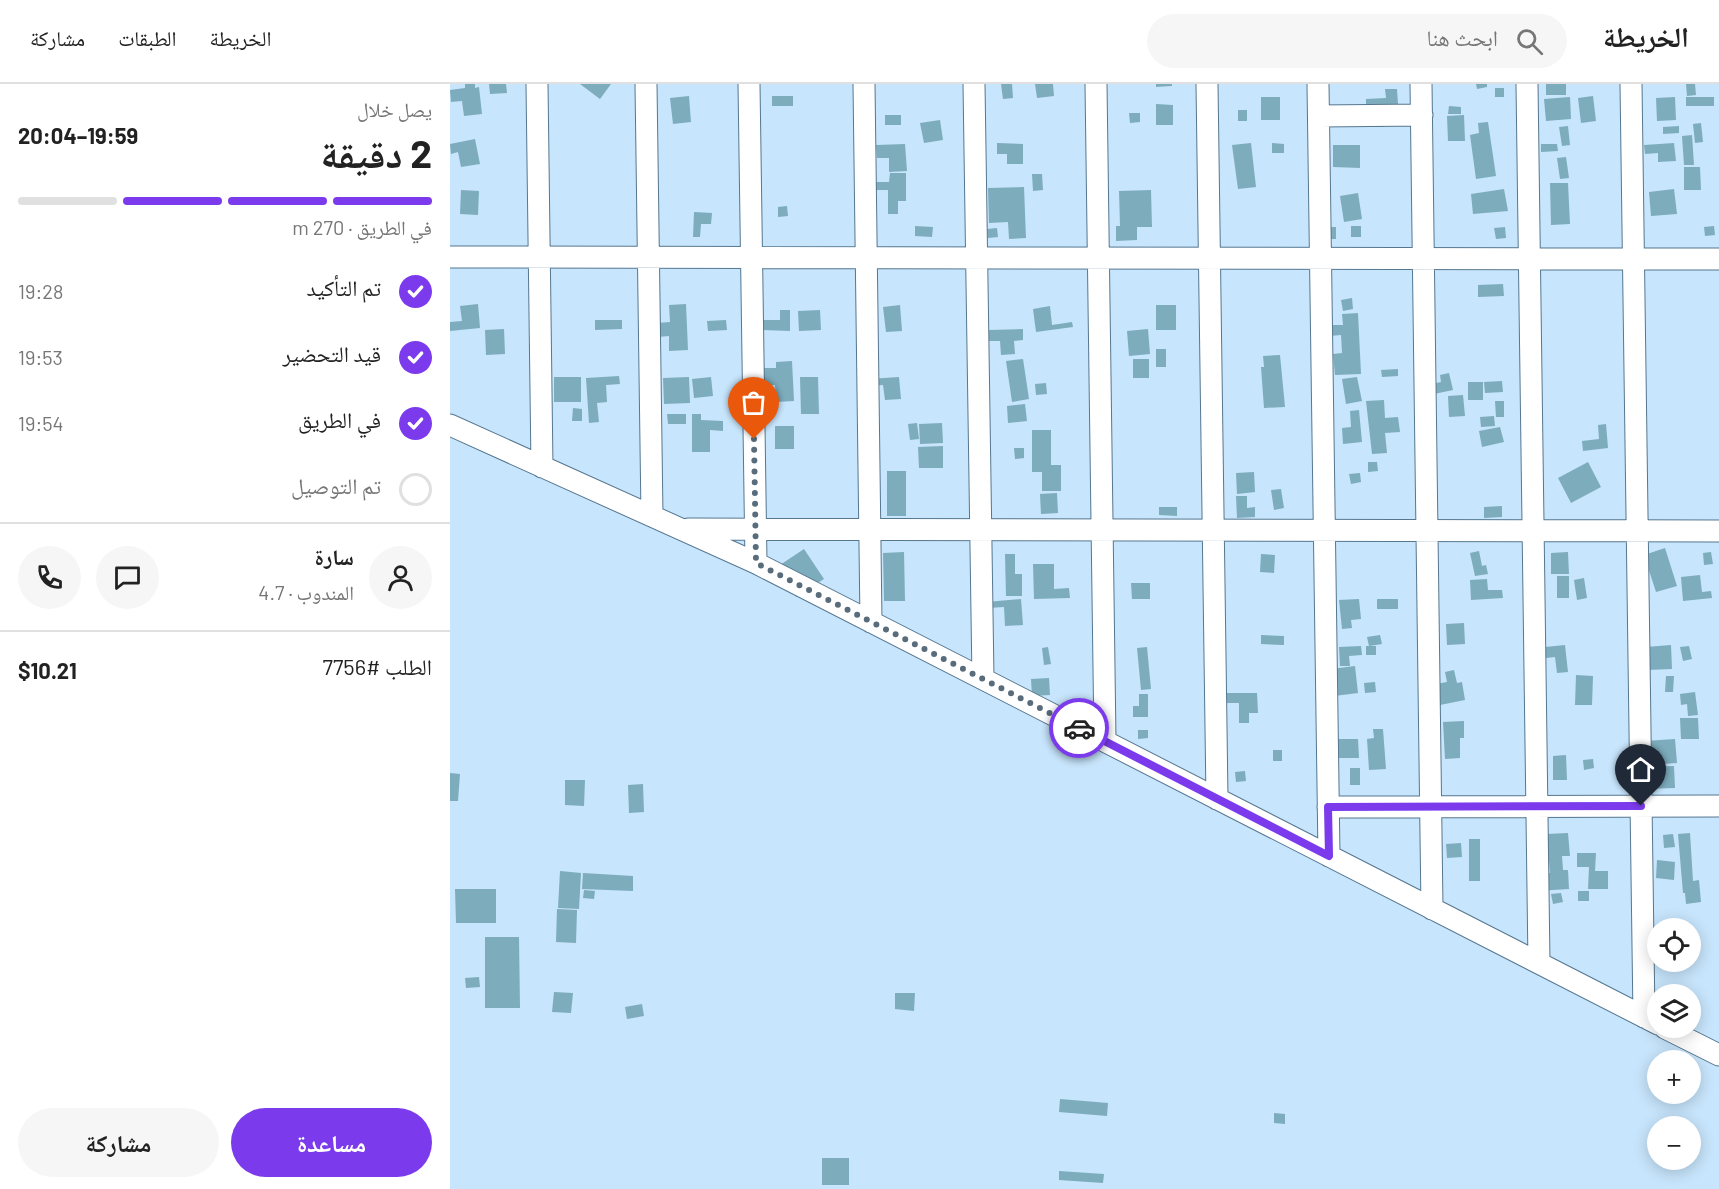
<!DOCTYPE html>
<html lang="ar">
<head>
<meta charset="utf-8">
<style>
  :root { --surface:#fff; --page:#f6f6f6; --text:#222; --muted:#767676; --line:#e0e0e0; --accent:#7c3aed }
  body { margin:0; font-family:Barlow,"Noto Naskh Arabic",sans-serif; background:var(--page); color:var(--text); direction:rtl; height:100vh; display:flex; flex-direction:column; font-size:22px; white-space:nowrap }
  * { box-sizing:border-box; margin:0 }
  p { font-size:20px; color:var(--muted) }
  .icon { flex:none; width:33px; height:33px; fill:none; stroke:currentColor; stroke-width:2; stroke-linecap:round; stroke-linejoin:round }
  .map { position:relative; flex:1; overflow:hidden; direction:ltr }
  .drawer { display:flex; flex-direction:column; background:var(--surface); width:450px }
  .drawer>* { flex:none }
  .tools { position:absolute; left:1197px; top:834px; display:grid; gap:12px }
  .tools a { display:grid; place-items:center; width:54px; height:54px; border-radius:50%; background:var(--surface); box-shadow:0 3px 15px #0003; font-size:30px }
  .pin { position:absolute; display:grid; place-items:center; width:51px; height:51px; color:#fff; margin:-62px -26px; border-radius:50% 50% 50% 0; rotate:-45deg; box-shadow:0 0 6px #0007 }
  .pin .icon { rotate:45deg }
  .courier { position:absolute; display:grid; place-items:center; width:60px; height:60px; margin:-30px; border:4px solid #7c3aed; border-radius:50%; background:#fff; color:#222; box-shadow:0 2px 8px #0007 }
  .headline em { font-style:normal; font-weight:700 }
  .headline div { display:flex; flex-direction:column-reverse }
  .headline { display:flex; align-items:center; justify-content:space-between; height:102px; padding:0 18px }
  h1 { font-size:39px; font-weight:700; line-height:45px }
  .bar { display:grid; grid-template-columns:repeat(4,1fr); gap:9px 6px; align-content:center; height:72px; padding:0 18px }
  .bar i { height:8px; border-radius:4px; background:var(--line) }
  .bar .selected { background:var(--accent) }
  .bar p { grid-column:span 4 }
  .line { display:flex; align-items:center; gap:15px; padding:0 18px; border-top:2px solid var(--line) }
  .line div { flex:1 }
  .round { display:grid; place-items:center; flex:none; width:63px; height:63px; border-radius:32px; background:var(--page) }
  ol { padding:0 18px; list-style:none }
  li { display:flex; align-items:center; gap:18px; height:66px }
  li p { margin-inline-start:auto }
  li .icon { padding:6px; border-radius:50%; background:var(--accent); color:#fff; stroke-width:4 }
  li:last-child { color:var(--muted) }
  li i { width:33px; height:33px; border:3px solid var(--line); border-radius:50% }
  .action { display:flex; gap:12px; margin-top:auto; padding:12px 18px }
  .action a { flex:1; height:69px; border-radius:36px; background:var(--accent); color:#fff; font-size:24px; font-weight:700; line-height:69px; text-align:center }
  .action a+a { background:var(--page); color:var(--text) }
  header { display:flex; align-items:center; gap:36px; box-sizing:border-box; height:84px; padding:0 30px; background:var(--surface); border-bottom:2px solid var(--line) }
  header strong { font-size:28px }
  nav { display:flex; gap:33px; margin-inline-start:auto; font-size:21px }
  .search { width:420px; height:54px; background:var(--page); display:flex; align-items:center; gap:15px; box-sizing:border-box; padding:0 21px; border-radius:33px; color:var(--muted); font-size:22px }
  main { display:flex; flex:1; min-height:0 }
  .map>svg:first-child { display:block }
  .building { fill:#7dacbd }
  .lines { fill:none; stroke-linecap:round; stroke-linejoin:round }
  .minor-casing { stroke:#557790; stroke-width:23 }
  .minor { stroke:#fff; stroke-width:21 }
  .done { stroke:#586c7b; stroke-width:6; stroke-dasharray:0 10.8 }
  .route { stroke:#7c3aed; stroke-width:8 }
</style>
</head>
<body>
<header>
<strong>الخريطة</strong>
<div class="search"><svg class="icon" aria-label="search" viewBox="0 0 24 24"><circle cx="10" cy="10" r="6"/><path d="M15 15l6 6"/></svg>ابحث هنا</div>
<nav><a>الخريطة</a><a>الطبقات</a><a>مشاركة</a></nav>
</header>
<main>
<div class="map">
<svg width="1269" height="1105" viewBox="0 0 1269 1105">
  <rect width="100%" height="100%" fill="#c7e5fc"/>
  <path class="building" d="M15,0H25V4L29,3L32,30L14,32L12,17L1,18L0,6L15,4Z
    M39,0H56L57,9L40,10Z
    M130,0H161L150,15Z
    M551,0H562L563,14L553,15Z
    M585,0H603L604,12L587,14Z
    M706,0H722V2L706,3Z
    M1026,0H1037V3L1027,5Z
    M1096,0H1116V11H1096Z
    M1236,0H1245L1246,11L1237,12Z
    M1045,4H1054V13H1045Z
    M935,5H947L948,20H933L934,43H916V15L936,14Z
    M239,12L241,38L223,40L220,14Z
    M322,12H343V22H322Z
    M1143,12L1146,37L1131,39L1128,14Z
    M811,13H830V36H811Z
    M1120,13L1121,35L1096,37L1094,15Z
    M1225,13L1226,36L1207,37L1206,14Z
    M1236,13H1264V22H1236Z
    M706,20L723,21V41H706Z
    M999,22L1011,23V30H998Z
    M788,26H797V37H788Z
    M679,29H690V38L680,39Z
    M435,31H451V41H435Z
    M1014,31L1015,57H998L997,32Z
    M490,36L493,56L474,59L470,39Z
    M1038,38L1046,92L1026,95L1020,51L1029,49L1028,39Z
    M1251,39L1253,58L1245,59L1243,40Z
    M1118,42L1120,61L1112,62L1109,43Z
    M1229,42V49L1213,50V43Z
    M1242,51L1244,81H1234L1232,52Z
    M25,55L30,80L11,83L8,68L1,70L0,60Z
    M547,59L573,60V80H557V70H547Z
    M801,59L806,103L788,105L782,61Z
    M822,59L834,60V69H822Z
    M1224,59L1226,77L1208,78V69L1195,70L1194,61Z
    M455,60L457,87L439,88V74H427L426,61Z
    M1091,60H1107L1108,67L1091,68Z
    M883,61H910V84L883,83Z
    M1116,73L1119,94L1110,95L1107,74Z
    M1234,83H1250L1251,106H1234Z
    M440,89H456V117H448V130H438V106H420L419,98H439Z
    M582,90H592L593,106L583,107Z
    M1100,99H1118L1120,140L1101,141Z
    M574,103L576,154L559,155L558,138L539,139L538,104Z
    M1054,105L1058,127L1023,130L1021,110Z
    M1224,105L1227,130L1201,132L1199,108Z
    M11,106L29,107L28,131L10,130Z
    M701,106L702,143H687V156L666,157V142H670L669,107Z
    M908,109L912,135L894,138L890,112Z
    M337,122L338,132L328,133V123Z
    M244,128L262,129L261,140H251L250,153H243Z
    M465,142L483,143L482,153L465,152Z
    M901,142H911V153H901Z
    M1264,142L1265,151L1255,152L1254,143Z
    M877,143H886V155H877Z
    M1055,143L1056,154L1046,155L1044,144Z
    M547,144L548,153L538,154L537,145Z
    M1053,200L1054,212L1028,213V201Z
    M902,214L903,225L893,227L891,216Z
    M28,220L30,244L0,247V238L12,237L10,222Z
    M236,220L238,266L219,267V252L208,253L207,239L220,238L219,221Z
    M450,221L452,247L436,248L433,223Z
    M706,221H726V246H706Z
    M600,222L602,241L622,238L623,243L586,248L583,225Z
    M330,226H340V247L313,246V236H330Z
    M370,226L371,246L349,247L348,227Z
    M908,229L911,290L885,291L883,270L892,269L891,251L880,252L879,241H893L892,230Z
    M145,236H172V245L145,246Z
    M276,236L277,246L258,247L257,237Z
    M54,245L55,270L36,271L35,246Z
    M573,245V256L564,257L565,270L551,271L550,257H539V246Z
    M698,245L700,270L679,272L677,247Z
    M706,265H716V283H706Z
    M830,271L835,323L814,324L812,297L811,283H814L813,272Z
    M573,275L579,315L562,318L556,277Z
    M683,275H699V294H683Z
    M342,277L344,317L326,318L325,301H312L311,284H326V278Z
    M948,285V292L932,293L931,286Z
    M999,289L1003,306L984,310L981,300L991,298L990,291Z
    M169,292L170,300L156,301L157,318L147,319L149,338L139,339L136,294Z
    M104,293H131V318H104Z
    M239,293L240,319L214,320L213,294Z
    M261,293L263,312L244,314L242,295Z
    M350,293H368L369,330H351Z
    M449,293L451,315L435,316L433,301L419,302V295Z
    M907,293L912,317L896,320L892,295Z
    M1052,297L1053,308L1035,309L1034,298Z
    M1018,298H1033V316H1018Z
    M596,299L597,310L586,311L585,300Z
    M1013,311L1015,332L999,333L998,312Z
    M934,316L935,334L948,333L950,348L935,349L937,369L922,370L916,317Z
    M1045,317H1054V333H1046Z
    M575,320L577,337L558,339L557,322Z
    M123,324L132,325V337H122Z
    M909,326L912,358L893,360L892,344L901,343L900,327Z
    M217,330H236V340H218Z
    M242,330H251V336L273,337V347L260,346V368H242Z
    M1044,332L1045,342L1031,343L1030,333Z
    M467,339L469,355L460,356L458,340Z
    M492,339L493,359L470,360L469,340Z
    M1156,340L1158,364L1133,367L1132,357L1149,355L1148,341Z
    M325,342H344V365H325Z
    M1050,343L1054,358L1032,363L1029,347Z
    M582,346H601V381H611V407H592V388H582Z
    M493,362V384H469L468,363Z
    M564,364H574V374L565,375Z
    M918,378H927L928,387L918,388Z
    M1138,378L1151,403L1121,419L1108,394Z
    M437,387H456V432H437Z
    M804,388L805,408L787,410L786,389Z
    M910,389L911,398L901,400L899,390Z
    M831,405L834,424L824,426L821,406Z
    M607,409L608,429L591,430L590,410Z
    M786,412H797V424L805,423V433L787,434Z
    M1052,422V433L1034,434V423Z
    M709,423H727V432L709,431Z
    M1215,464L1227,502L1206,508L1194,471Z
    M354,465L374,495L346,513L327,483Z
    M1029,467L1032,482L1036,481L1038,490L1025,492L1020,469Z
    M454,468L455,517H434L433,469Z
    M1118,468L1119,490H1101V469Z
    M1261,468L1263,480L1254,481L1253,469Z
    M555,470H565V490H572V512H556Z
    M811,470L825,471L824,489L810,488Z
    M583,480H604V505L619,504L620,514L584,515Z
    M1250,491L1252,508L1261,507L1262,514L1233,517L1231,493Z
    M1107,492H1119V514H1107Z
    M1134,494L1137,514L1127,516L1124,496Z
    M1037,495L1038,506H1052L1053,514L1021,516L1020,496Z
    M681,499H700V515H682Z
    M571,515L573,541L555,542L554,523L537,524L536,518Z
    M909,515L911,535L901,536L902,544L892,545L889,516Z
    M927,515H948V525H927Z
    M1014,539L1015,560L997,561L996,540Z
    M811,551L834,552V561L811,560Z
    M930,551L932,560L919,562L917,553Z
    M1115,561L1118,588L1107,589L1105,573L1096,574L1095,563Z
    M1221,561L1222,585L1197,586L1196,563Z
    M911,562L912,571L899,572L900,582H890L889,563Z
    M916,562H926V571H916Z
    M1239,562L1242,575L1233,577L1230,563Z
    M598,563L601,580L594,581L592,564Z
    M697,563L701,605L691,606L687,564Z
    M905,582L908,609L884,612L881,585Z
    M1004,586L1007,599L1012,598L1015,616L990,621L986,600L997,598L995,588Z
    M1126,591L1143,592L1142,621H1125Z
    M1216,592H1224L1223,608H1215Z
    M599,594L600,611L582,612L581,595Z
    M925,598L926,608L915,609L914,599Z
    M1245,608L1248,631L1238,632L1237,620L1231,621L1230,610Z
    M775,609H807L808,629H799V639H789V619H775Z
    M689,610H698V633H683V622H689Z
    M1230,634H1248L1249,655H1231Z
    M1014,637V654H1010V674L995,675L993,638Z
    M923,645H933L936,685L919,686L917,655L924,654Z
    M688,646H698V654L688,655Z
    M888,655H908L909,674H889Z
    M1225,655L1227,679L1197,681L1195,657Z
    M823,666H832V677H823Z
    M1116,671L1117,696H1103V672Z
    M1143,675L1144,684L1134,686L1133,676Z
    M1224,682L1225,704L1195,705L1194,683Z
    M900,684H910V701H900Z
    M795,687L796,697L786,698L785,688Z
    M0,689L10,690L8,717H0Z
    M115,696H135L134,722L115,721Z
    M193,700L194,728L179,729L178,701Z
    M1118,749L1120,772H1112L1113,786H1118L1119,805L1087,807L1086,790L1100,789L1097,750Z
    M1240,749L1243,797L1249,796L1251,818L1236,820L1235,809H1233L1228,750Z
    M1223,750L1225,763L1214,764L1213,751Z
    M1019,755H1030V797H1019Z
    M1011,759L1012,773L997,774L996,760Z
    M1127,769H1146L1145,787H1158V805H1138L1139,783H1127Z
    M1207,776L1225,778L1224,796L1206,794Z
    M110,787L131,789L129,825L108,824Z
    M133,789L183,792V807L132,805Z
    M5,805H46V839H6Z
    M134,806L145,807L144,815L133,814Z
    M1128,807H1139V817H1128Z
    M1111,809L1113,818L1103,820L1101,810Z
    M107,825L127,826L126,859L106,858Z
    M35,853H69L70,924H35Z
    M29,893L30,903L16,904L15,894Z
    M104,908L123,909L121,929L102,928Z
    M445,909H465L464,927L445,925Z
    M192,920L194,932L177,935L175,923Z
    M610,1015L658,1019L657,1032L609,1028Z
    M824,1029L835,1030V1040L824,1039Z
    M372,1074H399V1101H372Z
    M609,1087L654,1090L653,1099L609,1096Z"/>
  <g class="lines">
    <defs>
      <path id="minor" d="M87,0L92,383
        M196,0L202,432
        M299,0L306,479
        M414,0L421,538
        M524,0L533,595
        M646,0L655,657
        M757,0L767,715
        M868,0L879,772
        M971,0L982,825
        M1077,0L1089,879
        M1181,0L1194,933
        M869,32L972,31
        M0,173L1269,175
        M0,341L306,479L1208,940
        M238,445L1269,447
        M878,723L1269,722
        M1215,944L1269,971"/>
    </defs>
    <use href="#minor" class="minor-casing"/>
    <use href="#minor" class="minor"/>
  </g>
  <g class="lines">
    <path class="done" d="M304,355L306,479L629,644"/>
    <path class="route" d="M629,644L879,772L878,723L1191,722"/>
  </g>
</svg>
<div class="tools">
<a><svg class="icon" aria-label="locate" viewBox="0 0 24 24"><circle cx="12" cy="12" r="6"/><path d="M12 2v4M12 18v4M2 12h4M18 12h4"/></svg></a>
<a><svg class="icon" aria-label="layers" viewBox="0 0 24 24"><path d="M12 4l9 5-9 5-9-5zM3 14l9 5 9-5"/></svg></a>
<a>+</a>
<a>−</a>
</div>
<div class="pin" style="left:304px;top:355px;background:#ea580c"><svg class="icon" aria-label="bag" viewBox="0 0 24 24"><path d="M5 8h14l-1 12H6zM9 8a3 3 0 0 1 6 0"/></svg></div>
<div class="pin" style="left:1191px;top:722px;background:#1f2937"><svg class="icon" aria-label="home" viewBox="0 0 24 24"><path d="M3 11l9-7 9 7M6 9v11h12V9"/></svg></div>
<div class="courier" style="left:629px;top:644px"><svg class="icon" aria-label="car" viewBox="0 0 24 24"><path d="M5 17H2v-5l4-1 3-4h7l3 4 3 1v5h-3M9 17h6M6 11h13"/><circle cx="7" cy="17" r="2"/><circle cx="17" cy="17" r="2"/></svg></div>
</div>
<section class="drawer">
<div class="headline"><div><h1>2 دقيقة</h1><p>يصل خلال</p></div><em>19:59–20:04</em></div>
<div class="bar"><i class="selected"></i><i class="selected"></i><i class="selected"></i><i></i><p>في الطريق · 270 m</p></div>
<ol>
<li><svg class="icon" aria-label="check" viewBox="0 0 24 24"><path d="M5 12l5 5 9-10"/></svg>تم التأكيد<p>19:28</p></li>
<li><svg class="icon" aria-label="check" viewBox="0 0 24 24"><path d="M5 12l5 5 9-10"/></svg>قيد التحضير<p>19:53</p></li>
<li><svg class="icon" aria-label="check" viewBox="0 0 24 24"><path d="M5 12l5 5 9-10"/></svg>في الطريق<p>19:54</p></li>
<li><i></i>تم التوصيل</li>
</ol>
<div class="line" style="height:108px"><a class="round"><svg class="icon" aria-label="person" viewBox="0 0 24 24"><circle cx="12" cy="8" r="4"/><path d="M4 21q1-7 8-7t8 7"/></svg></a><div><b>سارة</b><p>المندوب · 4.7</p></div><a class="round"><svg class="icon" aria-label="chat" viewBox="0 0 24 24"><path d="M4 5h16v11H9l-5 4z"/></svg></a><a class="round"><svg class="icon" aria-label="phone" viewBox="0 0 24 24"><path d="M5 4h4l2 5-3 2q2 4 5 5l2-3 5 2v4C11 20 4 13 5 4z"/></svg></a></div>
<div class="line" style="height:78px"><div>الطلب #7756</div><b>$10.21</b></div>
<div class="action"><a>مساعدة</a><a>مشاركة</a></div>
</section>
</main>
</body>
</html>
